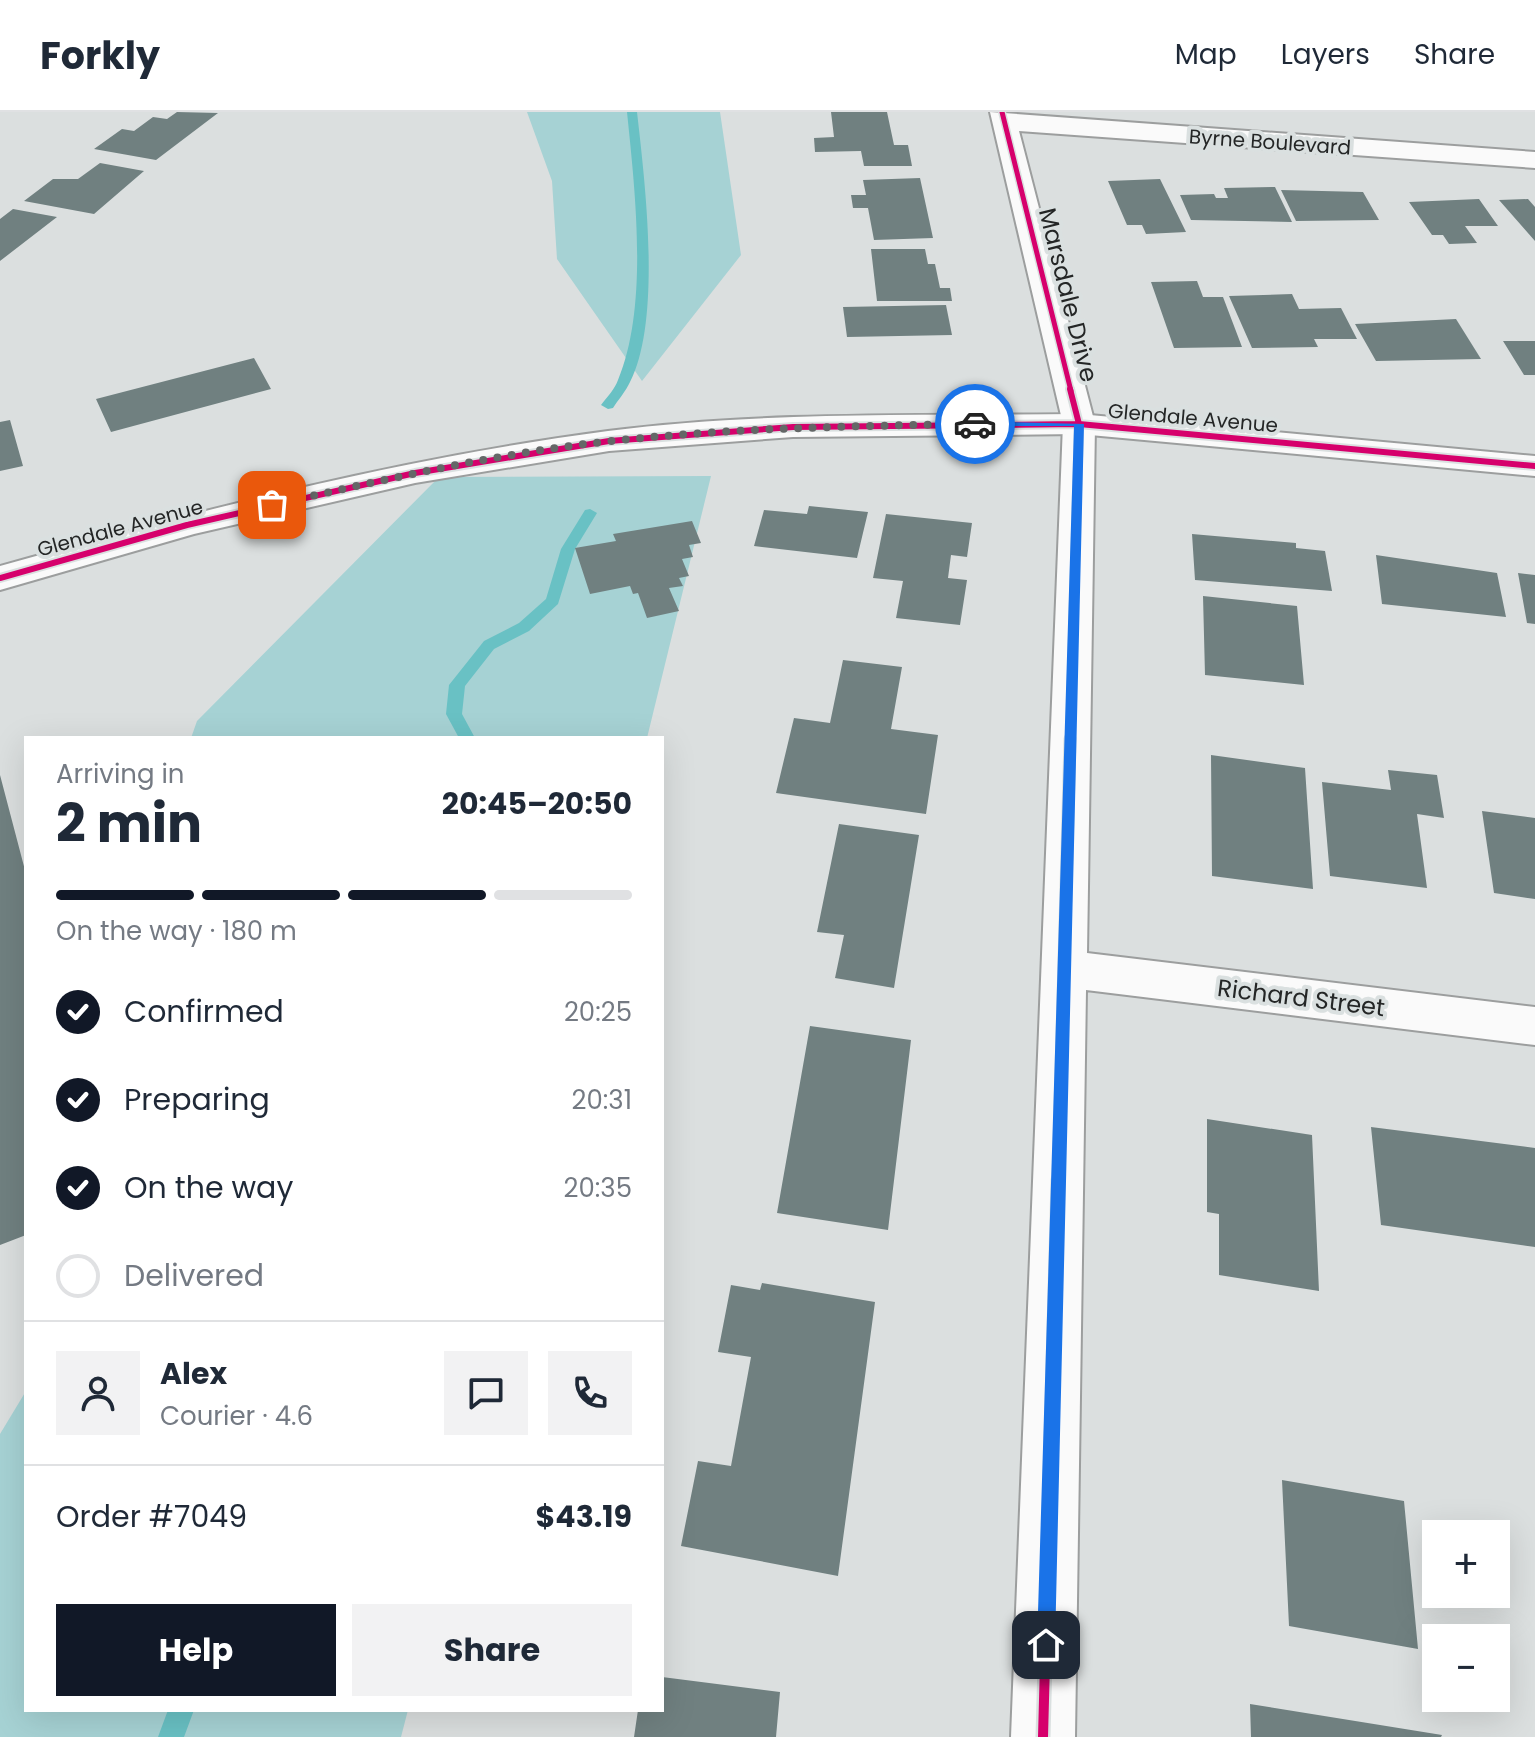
<!DOCTYPE html>
<html lang="en">
<head>
<meta charset="utf-8">
<style>
  :root { --surface:#fff; --page:#f2f2f3; --text:#1f2937; --muted:#747a83; --line:#e0e1e3; --accent:#111827 }
  body { margin:0; font-family:Poppins,sans-serif; background:var(--page); color:var(--text); height:100vh; display:flex; flex-direction:column; font-size:30px; white-space:nowrap }
  * { box-sizing:border-box; margin:0 }
  p { font-size:26px; color:var(--muted) }
  .icon { flex:none; width:44px; height:44px; fill:none; stroke:currentColor; stroke-width:2; stroke-linecap:round; stroke-linejoin:round }
  .map { position:relative; flex:1; overflow:hidden }
  .drawer { position:absolute; left:24px; top:624px; width:640px; height:976px; display:flex; flex-direction:column; background:var(--surface); border-radius:0px; box-shadow:0 8px 32px #0002 }
  .drawer>* { flex:none }
  .tools { position:absolute; left:1422px; top:1408px; display:grid; gap:16px }
  .tools a { display:grid; place-items:center; width:88px; height:88px; border-radius:0px; background:var(--surface); box-shadow:0 8px 32px #0002; font-size:40px }
  .pin { position:absolute; display:grid; place-items:center; width:68px; height:68px; color:#fff; margin:-34px; border-radius:16px; box-shadow:0 4px 12px #0006 }
  .courier { position:absolute; display:grid; place-items:center; width:80px; height:80px; margin:-40px; border:6px solid #1a73e8; border-radius:50%; background:#fff; color:#222; box-shadow:0 2px 10px #0007 }
  .headline em { font-style:normal; font-weight:700 }
  .headline div { display:flex; flex-direction:column-reverse }
  .headline { display:flex; align-items:center; justify-content:space-between; height:136px; padding:0 32px }
  h1 { font-size:52px; font-weight:700; line-height:60px }
  .bar { display:grid; grid-template-columns:repeat(4,1fr); gap:12px 8px; align-content:center; height:96px; padding:0 32px }
  .bar i { height:10px; border-radius:6px; background:var(--line) }
  .bar .selected { background:var(--accent) }
  .bar p { grid-column:span 4 }
  .line { display:flex; align-items:center; gap:20px; padding:0 32px; border-top:2px solid var(--line) }
  .line div { flex:1 }
  .round { display:grid; place-items:center; flex:none; width:84px; height:84px; border-radius:0px; background:var(--page) }
  ol { padding:0 32px; list-style:none }
  li { display:flex; align-items:center; gap:24px; height:88px }
  li p { margin-inline-start:auto }
  li .icon { padding:8px; border-radius:50%; background:var(--accent); color:#fff; stroke-width:4 }
  li:last-child { color:var(--muted) }
  li i { width:44px; height:44px; border:4px solid var(--line); border-radius:50% }
  .cta { display:flex; gap:16px; margin-top:auto; padding:16px 32px }
  .cta a { flex:1; height:92px; border-radius:0px; background:var(--accent); color:#fff; font-size:32px; font-weight:700; line-height:92px; text-align:center }
  .cta a+a { background:var(--page); color:var(--text) }
  header { display:flex; align-items:center; gap:48px; box-sizing:border-box; height:112px; padding:0 40px; background:var(--surface); border-bottom:2px solid var(--line) }
  header strong { font-size:38px }
  nav { display:flex; gap:44px; margin-inline-start:auto; font-size:28px }
  .map>svg:first-child { display:block }
  .green { fill:#a6d2d4 }
  .lines { fill:none; stroke-linecap:round; stroke-linejoin:round }
  .stream { fill:#69c1c4; fill-rule:evenodd }
  .building { fill:#708080 }
  .minor-casing { stroke:#9c9e9e; stroke-width:4 }
  .secondary-casing { stroke:#9c9e9e; stroke-width:4 }
  .minor { fill:#fafafa; fill-rule:evenodd }
  .secondary { fill:#fafafa; fill-rule:evenodd }
  .cycleway-far3-casing { stroke:#dae0e0; stroke-width:8 }
  .cycleway-far2-casing { stroke:#dae0e0; stroke-width:10 }
  .cycleway-far1-casing { stroke:#dae0e0; stroke-width:13 }
  .cycleway-casing { stroke:#dae0e0; stroke-width:15 }
  .cycleway-far3 { stroke:#d6006c; stroke-width:5 }
  .cycleway-far2 { stroke:#d6006c; stroke-width:6 }
  .cycleway-far1 { stroke:#d6006c; stroke-width:8 }
  .cycleway { stroke:#d6006c; stroke-width:10 }
  .route { fill:#1a73e8 }
  .done { stroke:#646767; stroke-width:8; stroke-dasharray:0 14.4 }
  .labels { text-anchor:middle; stroke-width:8; stroke-linejoin:round; paint-order:stroke }
  .far-street-label { font-size:20px; fill:#242626; stroke:#dae0e0 }
  .street-label { font-size:24px; fill:#242626; stroke:#dae0e0 }
</style>
</head>
<body>
<header>
<strong>Forkly</strong>
<nav><a>Map</a><a>Layers</a><a>Share</a></nav>
</header>
<div class="map">
<svg width="1535" height="1625" viewBox="0 0 1535 1625">
  <rect width="100%" height="100%" fill="#dbdfdf"/>
  <path class="green" d="M527,0H720L741,143L642,269L557,147L552,69Z
    M711,364L647,626H191L197,609L439,365Z
    M26,1279V1598H408L401,1625H0V1322Z"/>
  <g class="lines">
    <path class="stream" d="M627,0H637C645,70 662,207 630,270C626,279 618,288 613,296L608,297L601,293C607,285 615,277 618,268C649,194 635,78 627,0Z
      M590,397L597,401L575,437L558,492L529,519L494,537L465,574L462,602L475,626H459L446,602L449,573L484,529L519,511L546,487L561,437L585,398Z
      M168,1598H194L184,1625H158Z"/>
  </g>
  <path class="building" d="M177,0L218,1L156,48L94,37L122,17L134,19L153,5L167,7Z
    M831,0H887L894,33H908L912,54H864L861,39L815,40L814,26L834,25Z
    M100,51L144,59L94,102L24,89L53,67H78Z
    M920,66L933,126L874,128L868,96H853L851,83H866L863,68Z
    M1160,67L1186,120L1146,122L1142,113H1127L1108,69Z
    M1275,75L1292,110L1191,108L1180,83L1214,82L1216,86H1228L1224,76Z
    M1281,78L1363,80L1379,108L1296,109Z
    M1479,87L1498,114H1465L1477,131L1449,132L1443,123H1432L1409,90Z
    M1528,87L1535,95V129L1499,88Z
    M13,97L57,105L0,149V107Z
    M871,137H925L928,152H935L940,176H950L952,189H877Z
    M1197,169L1203,185H1223L1242,235L1174,236L1151,170Z
    M1292,182L1299,197L1341,196L1357,227H1314L1318,235L1252,236L1229,184Z
    M946,193L952,223L847,225L843,195Z
    M1456,207L1481,247L1376,249L1355,212Z
    M1503,229H1535V263H1524Z
    M254,246L271,277L111,320L96,287Z
    M10,308L23,354L0,359V310Z
    M809,394L868,400L857,446L754,434L764,398L807,402Z
    M886,402L972,411L967,445L951,443L948,466L967,468L960,513L896,506L903,469L873,466Z
    M692,409L701,431L689,433L693,445L682,447L689,464L679,466L683,474L669,476L679,499L647,506L638,481L633,482L630,474L590,482L575,436L616,429L613,422Z
    M1192,422L1296,431V436L1325,439L1332,479L1195,468Z
    M1376,443L1497,461L1506,505L1382,492Z
    M1518,461L1535,463V512L1527,511Z
    M1203,484L1297,494L1304,573L1205,563Z
    M843,548L902,555L891,617L938,623L926,702L776,681L794,606L830,611Z
    M1211,643L1305,656L1313,777L1212,764Z
    M1388,658L1437,663L1444,706L1417,702L1427,776L1330,764L1322,670L1391,678Z
    M0,663L26,762V1123L0,1133Z
    M1482,699L1535,706V787L1494,781Z
    M839,712L919,723L894,876L835,866L844,823L817,820Z
    M810,914L911,928L888,1118L777,1101Z
    M1207,1007L1312,1023L1319,1179L1219,1163V1102L1207,1100Z
    M1371,1015L1535,1036V1135L1381,1113Z
    M762,1171L875,1190L838,1464L681,1434L698,1349L731,1354L751,1245L718,1240L731,1173L760,1178Z
    M1282,1368L1404,1389L1418,1537L1289,1514Z
    M662,1565L780,1580L776,1625H634L638,1598H662Z
    M1250,1592L1442,1623L1441,1625H1251Z"/>
  <g class="lines">
    <defs>
      <path id="minor" d="M990,0L1535,40V56L1019,19L1095,312L1087,841L1535,895V933L1086,878L1075,1625H1011L1063,312Z"/>
      <path id="secondary" d="M1079,302L1535,344V364L1079,322L793,325L609,339L415,371L194,422L0,478V454C200,398 402,346 608,319C763,299 922,304 1079,302Z"/>
    </defs>
    <use href="#minor" class="minor-casing"/>
    <use href="#secondary" class="secondary-casing"/>
    <use href="#minor" class="minor"/>
    <use href="#secondary" class="secondary"/>
    <defs>
      <path id="cycleway-far3" d="M1002,0L1071,279"/>
      <path id="cycleway-far2" d="M1070,277L1079,312L1070,629
        M0,466L187,413L415,361L609,329L793,315L1079,312L1535,354"/>
      <path id="cycleway-far1" d="M1058,1070L1070,627"/>
      <path id="cycleway" d="M1043,1625L1058,1068"/>
    </defs>
    <use href="#cycleway-far3" class="cycleway-far3-casing"/>
    <use href="#cycleway-far2" class="cycleway-far2-casing"/>
    <use href="#cycleway-far1" class="cycleway-far1-casing"/>
    <use href="#cycleway" class="cycleway-casing"/>
    <use href="#cycleway-far3" class="cycleway-far3"/>
    <use href="#cycleway-far2" class="cycleway-far2"/>
    <use href="#cycleway-far1" class="cycleway-far1"/>
    <use href="#cycleway" class="cycleway"/>
  </g>
  <path class="route" d="M975,309L1084,312L1055,1533L1046,1542L1037,1533L1074,314H971Z"/>
  <g class="lines">
    <path class="done" d="M272,393C384,368 497,341 612,329C732,316 853,314 975,312"/>
  </g>
  <g class="labels">
    <g class="far-street-label">
      <text transform="translate(1270 30) rotate(4)" y="7">Byrne Boulevard</text>
      <text transform="translate(1193 306) rotate(5)" y="7">Glendale Avenue</text>
      <text transform="translate(120 416) rotate(-15)" y="7">Glendale Avenue</text>
    </g>
    <g class="street-label">
      <text transform="translate(1068 183) rotate(76)" y="8">Marsdale Drive</text>
      <text transform="translate(1301 886) rotate(7)" y="8">Richard Street</text>
    </g>
  </g>
</svg>
<div class="tools">
<a>+</a>
<a>−</a>
</div>
<div class="pin" style="left:272px;top:393px;background:#ea580c"><svg class="icon" aria-label="bag" viewBox="0 0 24 24"><path d="M5 8h14l-1 12H6zM9 8a3 3 0 0 1 6 0"/></svg></div>
<div class="pin" style="left:1046px;top:1533px;background:#1f2937"><svg class="icon" aria-label="home" viewBox="0 0 24 24"><path d="M3 11l9-7 9 7M6 9v11h12V9"/></svg></div>
<div class="courier" style="left:975px;top:312px"><svg class="icon" aria-label="car" viewBox="0 0 24 24"><path d="M5 17H2v-5l4-1 3-4h7l3 4 3 1v5h-3M9 17h6M6 11h13"/><circle cx="7" cy="17" r="2"/><circle cx="17" cy="17" r="2"/></svg></div>
<section class="drawer">
<div class="headline"><div><h1>2 min</h1><p>Arriving in</p></div><em>20:45–20:50</em></div>
<div class="bar"><i class="selected"></i><i class="selected"></i><i class="selected"></i><i></i><p>On the way · 180 m</p></div>
<ol>
<li><svg class="icon" aria-label="check" viewBox="0 0 24 24"><path d="M5 12l5 5 9-10"/></svg>Confirmed<p>20:25</p></li>
<li><svg class="icon" aria-label="check" viewBox="0 0 24 24"><path d="M5 12l5 5 9-10"/></svg>Preparing<p>20:31</p></li>
<li><svg class="icon" aria-label="check" viewBox="0 0 24 24"><path d="M5 12l5 5 9-10"/></svg>On the way<p>20:35</p></li>
<li><i></i>Delivered</li>
</ol>
<div class="line" style="height:144px"><a class="round"><svg class="icon" aria-label="person" viewBox="0 0 24 24"><circle cx="12" cy="8" r="4"/><path d="M4 21q1-7 8-7t8 7"/></svg></a><div><b>Alex</b><p>Courier · 4.6</p></div><a class="round"><svg class="icon" aria-label="chat" viewBox="0 0 24 24"><path d="M4 5h16v11H9l-5 4z"/></svg></a><a class="round"><svg class="icon" aria-label="phone" viewBox="0 0 24 24"><path d="M5 4h4l2 5-3 2q2 4 5 5l2-3 5 2v4C11 20 4 13 5 4z"/></svg></a></div>
<div class="line" style="height:104px"><div>Order #7049</div><b>$43.19</b></div>
<div class="cta"><a>Help</a><a>Share</a></div>
</section>
</div>
</body>
</html>
